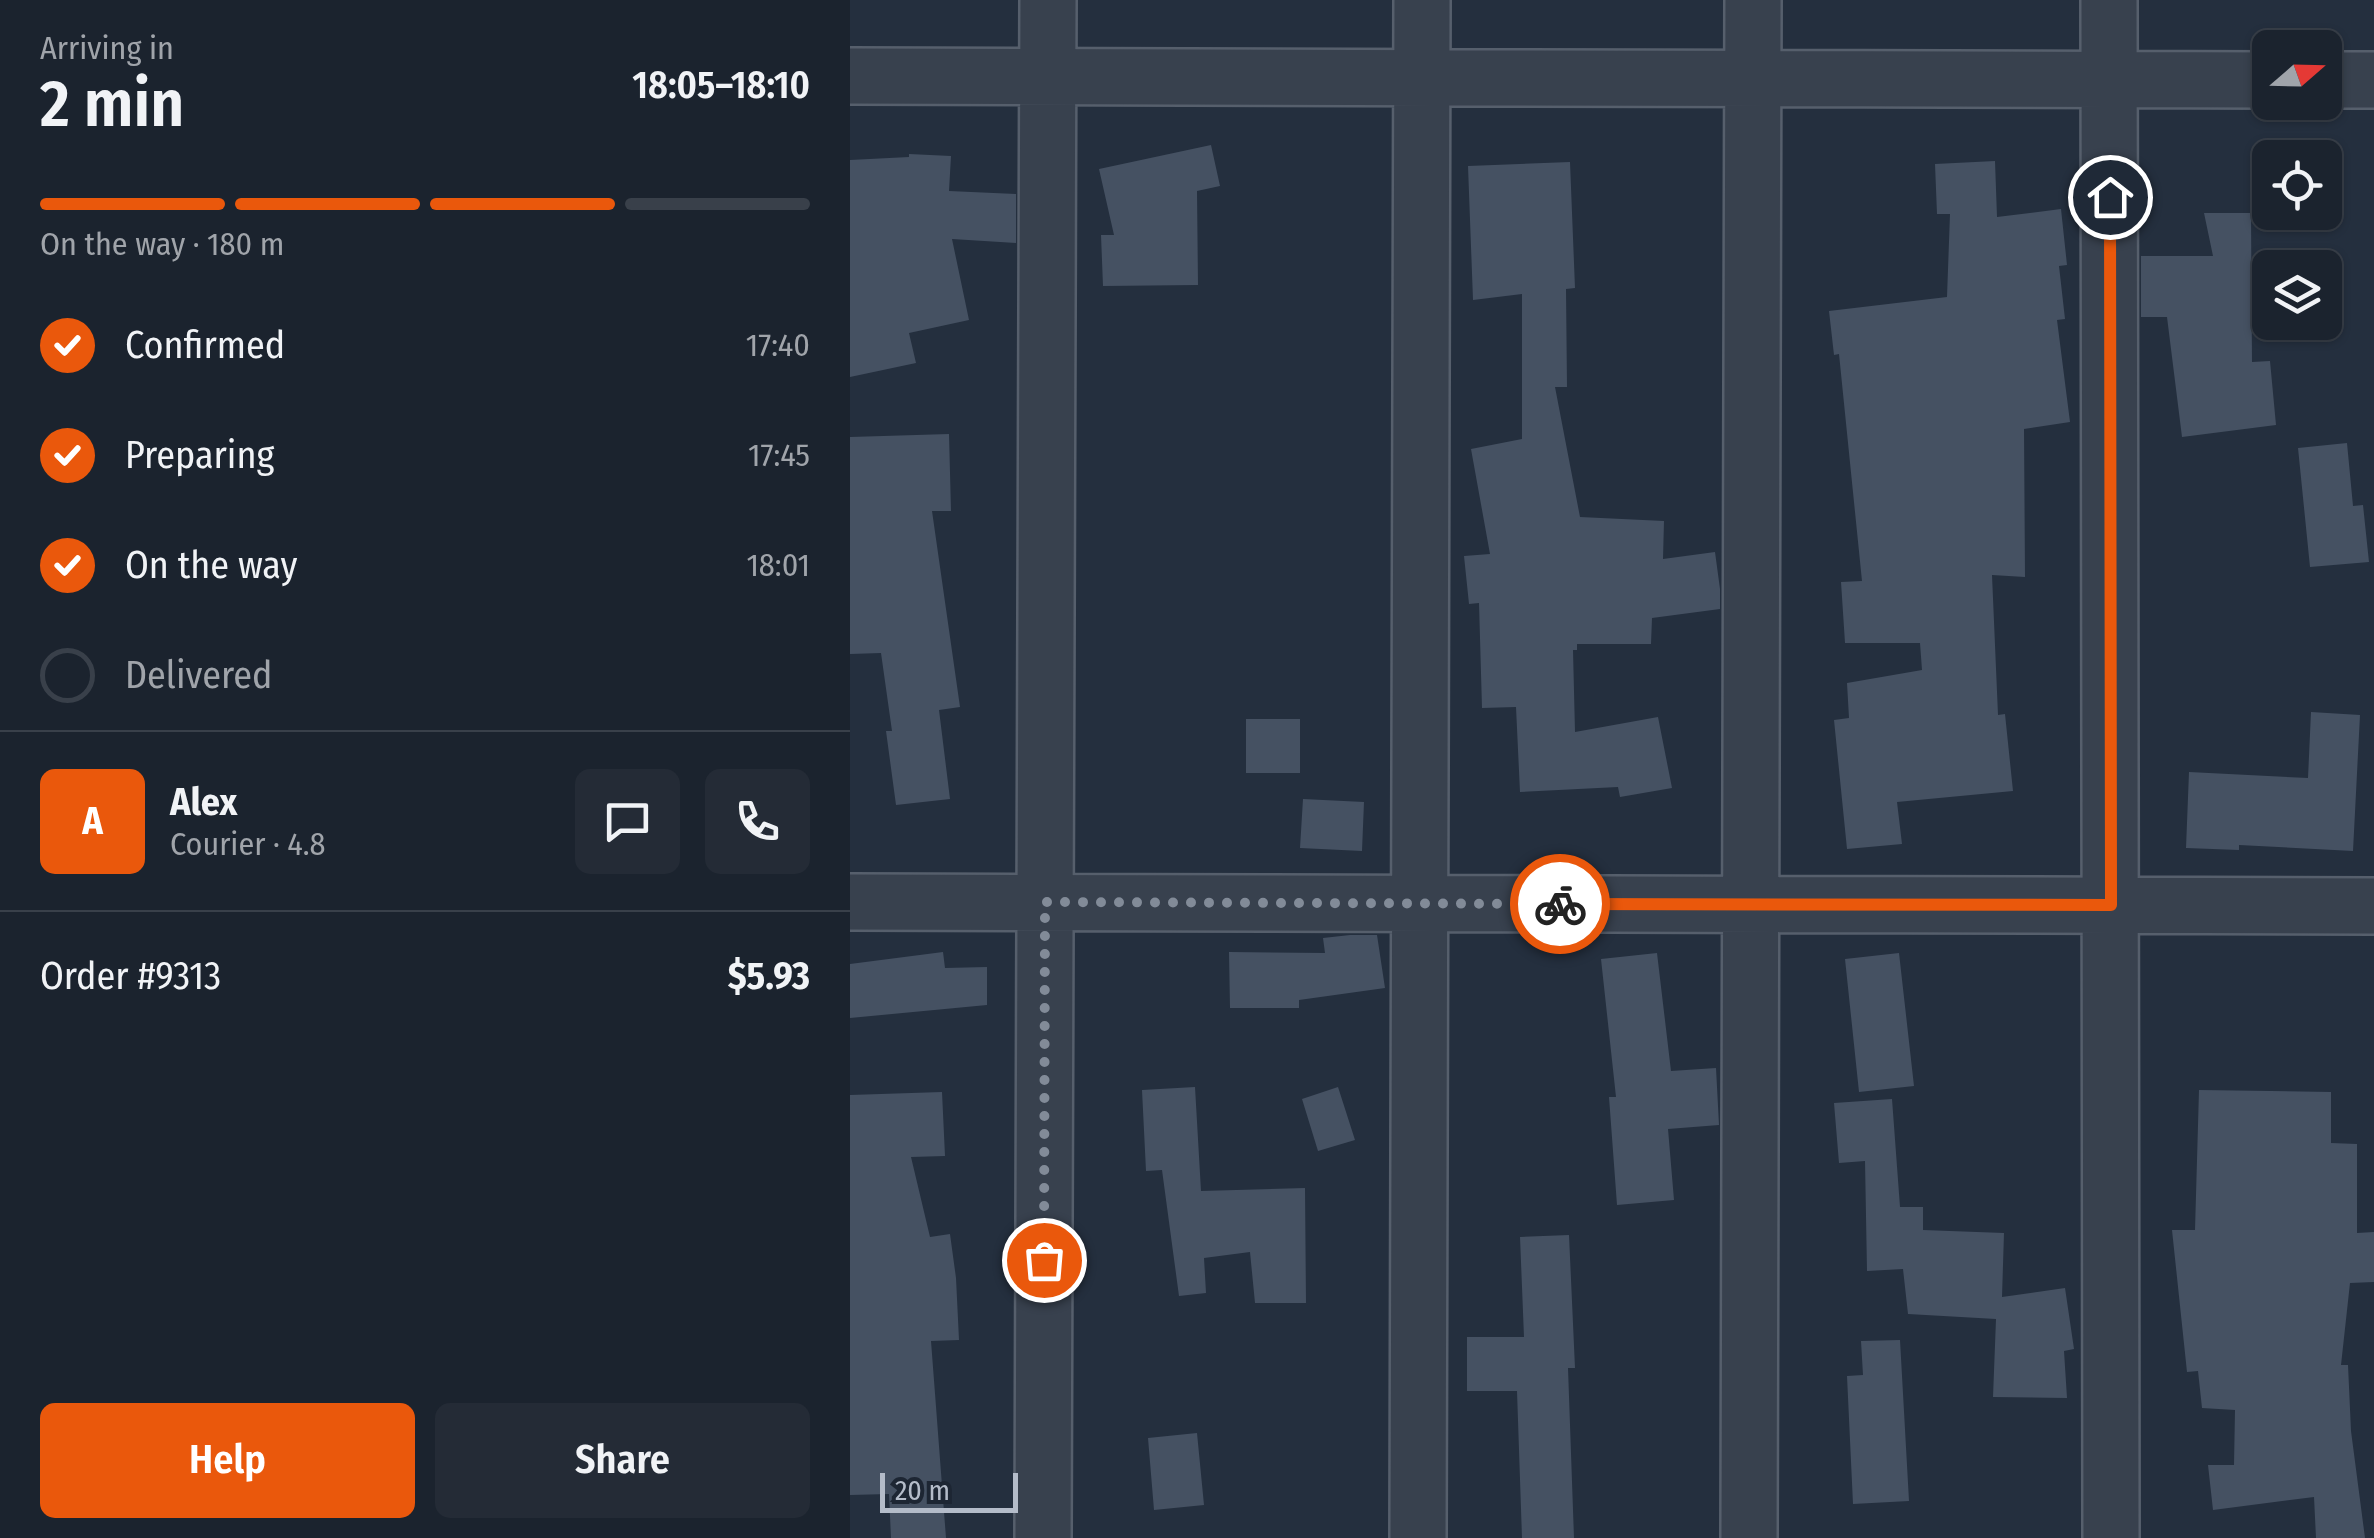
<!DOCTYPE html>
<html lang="en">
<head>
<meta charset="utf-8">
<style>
  :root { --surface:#1b232e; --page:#242b36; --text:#f1f3f6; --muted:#a0a4aa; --line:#39404a; --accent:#ea580c }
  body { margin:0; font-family:"Fira Sans Condensed",sans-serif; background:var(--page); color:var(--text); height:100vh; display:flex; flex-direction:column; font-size:38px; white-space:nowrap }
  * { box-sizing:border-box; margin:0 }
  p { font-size:32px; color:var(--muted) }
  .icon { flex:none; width:55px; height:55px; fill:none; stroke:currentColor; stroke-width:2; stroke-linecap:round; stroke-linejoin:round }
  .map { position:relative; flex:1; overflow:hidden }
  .drawer { display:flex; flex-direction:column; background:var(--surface); width:850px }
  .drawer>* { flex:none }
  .needle { width:65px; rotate:70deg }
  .controls { position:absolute; left:1402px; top:30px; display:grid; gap:20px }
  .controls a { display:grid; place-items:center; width:90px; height:90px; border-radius:15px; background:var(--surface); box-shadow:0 2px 8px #0004,0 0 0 2px var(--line); font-size:50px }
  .scale { position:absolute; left:30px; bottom:25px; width:138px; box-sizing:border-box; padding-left:10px; border:5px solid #b4bcc9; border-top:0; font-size:28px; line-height:35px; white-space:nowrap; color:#b4bcc9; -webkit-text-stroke:8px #1d2633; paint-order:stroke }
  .pin { position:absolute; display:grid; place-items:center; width:85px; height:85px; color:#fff; margin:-42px; border:5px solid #fff; border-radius:50%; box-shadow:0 2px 10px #0007 }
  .courier { position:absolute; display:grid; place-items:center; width:100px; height:100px; margin:-50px; border:8px solid #ea580c; border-radius:50%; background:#fff; color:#222; box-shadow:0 2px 12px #0007 }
  .summary em { font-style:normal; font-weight:600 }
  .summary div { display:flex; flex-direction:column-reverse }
  .summary { display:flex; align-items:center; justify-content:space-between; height:170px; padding:0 40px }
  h1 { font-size:65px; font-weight:600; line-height:75px }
  .bar { display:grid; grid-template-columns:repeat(4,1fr); gap:15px 10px; align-content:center; height:120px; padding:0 40px }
  .bar i { height:12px; border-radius:8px; background:var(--line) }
  .bar .on { background:var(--accent) }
  .bar p { grid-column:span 4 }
  .line { display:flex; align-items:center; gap:25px; padding:0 40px; border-top:2px solid var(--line) }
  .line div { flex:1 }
  .round { display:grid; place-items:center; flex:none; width:105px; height:105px; border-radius:15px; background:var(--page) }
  ol { padding:0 40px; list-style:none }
  li { display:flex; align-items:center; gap:30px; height:110px }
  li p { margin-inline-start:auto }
  li .icon { padding:10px; border-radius:50%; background:var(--accent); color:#fff; stroke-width:4 }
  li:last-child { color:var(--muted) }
  li i { width:55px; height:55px; border:5px solid var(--line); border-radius:50% }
  .cta { display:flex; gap:20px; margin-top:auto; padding:20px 40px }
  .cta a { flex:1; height:115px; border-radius:15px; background:var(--accent); color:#fff; font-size:40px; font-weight:600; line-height:115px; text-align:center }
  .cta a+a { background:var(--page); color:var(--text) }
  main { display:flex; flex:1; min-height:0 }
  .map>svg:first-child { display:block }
  .building { fill:#455162 }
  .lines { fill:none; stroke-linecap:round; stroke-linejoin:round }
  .street-casing { stroke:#565f6c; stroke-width:60 }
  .street { stroke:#38414e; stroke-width:55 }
  .done { stroke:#828b98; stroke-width:10; stroke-dasharray:0 18 }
  .route { stroke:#ea580c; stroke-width:12 }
</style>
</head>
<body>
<main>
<section class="drawer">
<div class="summary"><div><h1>2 min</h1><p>Arriving in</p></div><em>18:05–18:10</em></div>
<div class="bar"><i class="on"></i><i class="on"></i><i class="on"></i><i></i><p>On the way · 180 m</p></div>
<ol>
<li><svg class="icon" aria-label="check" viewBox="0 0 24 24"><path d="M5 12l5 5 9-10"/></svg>Confirmed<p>17:40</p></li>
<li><svg class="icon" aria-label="check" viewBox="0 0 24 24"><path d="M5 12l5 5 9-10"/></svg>Preparing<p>17:45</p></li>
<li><svg class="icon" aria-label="check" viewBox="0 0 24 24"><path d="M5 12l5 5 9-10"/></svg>On the way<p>18:01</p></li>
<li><i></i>Delivered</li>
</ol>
<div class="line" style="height:180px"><b class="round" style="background:var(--accent);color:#fff">A</b><div><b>Alex</b><p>Courier · 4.8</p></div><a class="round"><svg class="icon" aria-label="chat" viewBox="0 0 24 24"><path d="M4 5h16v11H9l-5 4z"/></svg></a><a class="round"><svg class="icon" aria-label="phone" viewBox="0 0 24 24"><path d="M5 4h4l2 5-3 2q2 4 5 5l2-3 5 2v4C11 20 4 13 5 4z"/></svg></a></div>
<div class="line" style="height:130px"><div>Order #9313</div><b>$5.93</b></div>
<div class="cta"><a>Help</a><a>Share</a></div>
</section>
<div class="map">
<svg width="1524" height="1538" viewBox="0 0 1524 1538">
  <rect width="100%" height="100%" fill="#242f3e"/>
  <path class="building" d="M361,145L370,186L347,191L348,285L253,286L251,235H264L249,169Z
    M59,154L101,156L99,191L166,194V243L102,239L119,320L59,333L66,363L0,377V160L59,157Z
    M1145,161L1147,217L1211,209L1217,265L1209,266L1215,319L1207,320L1220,422L1174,429L1175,577L1142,575L1148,715L1155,714L1163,791L1047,802L1052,844L997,849L984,720L999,718L997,683L1072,670L1070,643H995L991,582L1012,581L989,354L984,355L979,311L1097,297L1100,214H1087L1085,164Z
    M720,162L725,288L716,289L717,387H705L730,517L814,521L813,559L865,552L870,589V609L802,618L801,644H727V650H723L725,732L808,717L822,788L770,797L768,787L670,792L666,707L632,708L629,603L619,604L614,556L640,554L621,449L672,439V294L623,300L618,166Z
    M1354,213H1401L1402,362L1420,361L1426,425L1332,437L1317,317H1291V256H1363Z
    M99,434L101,511H82L110,707L89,710L100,799L46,805L36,731H42L31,653L0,654V437Z
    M1497,443L1503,506L1513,505L1519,562L1460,567L1448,448Z
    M1461,712L1510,715L1503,851L1389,845V850L1336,848L1339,772L1458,778Z
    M396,719H450V773H396Z
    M453,799L514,802L512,851L450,848Z
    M500,935H527L535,988L449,1000V1008H380L379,952L475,953L473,938Z
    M93,952L95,968L137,967V1005L0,1018V964Z
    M807,953L821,1071L866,1068L869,1125L818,1129L824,1200L767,1205L759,1097H766L751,959Z
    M1049,953L1064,1086L1009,1092L995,959Z
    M345,1087L351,1191L455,1188L456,1303H405L400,1252L354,1258L356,1293L329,1296L312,1170L296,1171L292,1090Z
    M488,1087L505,1140L468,1151L452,1099Z
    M1349,1090L1481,1092V1143L1507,1144V1233L1524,1232V1282L1500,1283L1491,1365H1498L1501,1431L1515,1538H1466L1464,1497L1363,1510L1358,1465H1384L1385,1410L1352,1408L1348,1371L1337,1372L1322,1230H1345Z
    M92,1092L95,1156L61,1157L80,1237L100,1234L106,1278L109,1340L81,1341L96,1538H41L39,1494L0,1495V1095Z
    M1042,1099L1050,1207H1073V1230L1154,1233L1152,1297L1215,1288L1224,1349L1214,1351L1217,1398L1143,1397L1146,1319L1058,1314L1053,1269L1017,1271L1015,1161L989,1163L984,1103Z
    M719,1235L725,1368H718L724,1538H672L667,1391H617V1337H674L670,1237Z
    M1050,1340L1059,1501L1003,1504L997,1376L1013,1375L1011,1341Z
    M347,1433L354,1505L304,1510L298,1438Z"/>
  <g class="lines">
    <defs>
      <path id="street" d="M1259,0L1261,1538
        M0,76L1420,80
        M1475,80H1524
        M0,902L1524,906
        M193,1538L198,0
        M568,1538L572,0
        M899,1538L903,0"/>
    </defs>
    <use href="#street" class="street-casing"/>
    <use href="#street" class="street"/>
  </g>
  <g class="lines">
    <path class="done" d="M194,1260L195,902L710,904"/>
    <path class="route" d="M710,904L1261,905L1260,197"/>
  </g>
</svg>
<div class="controls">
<a><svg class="needle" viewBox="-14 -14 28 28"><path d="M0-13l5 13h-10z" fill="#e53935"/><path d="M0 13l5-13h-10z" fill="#a0a4aa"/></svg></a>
<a><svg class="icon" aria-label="locate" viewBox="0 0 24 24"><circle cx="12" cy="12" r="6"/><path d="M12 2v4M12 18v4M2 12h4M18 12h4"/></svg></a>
<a><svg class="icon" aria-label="layers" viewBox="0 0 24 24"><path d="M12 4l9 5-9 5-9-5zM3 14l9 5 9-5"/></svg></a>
</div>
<div class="scale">20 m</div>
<div class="pin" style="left:194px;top:1260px;background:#ea580c"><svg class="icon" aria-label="bag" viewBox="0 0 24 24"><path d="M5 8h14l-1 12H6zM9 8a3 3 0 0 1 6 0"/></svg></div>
<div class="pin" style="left:1260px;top:197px;background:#1f2937"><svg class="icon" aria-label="home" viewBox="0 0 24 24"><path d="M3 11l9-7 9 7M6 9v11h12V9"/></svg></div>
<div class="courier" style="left:710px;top:904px"><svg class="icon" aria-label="bike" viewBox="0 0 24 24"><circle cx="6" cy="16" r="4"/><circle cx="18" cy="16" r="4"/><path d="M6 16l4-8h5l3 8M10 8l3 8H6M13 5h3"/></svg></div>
</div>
</main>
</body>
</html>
